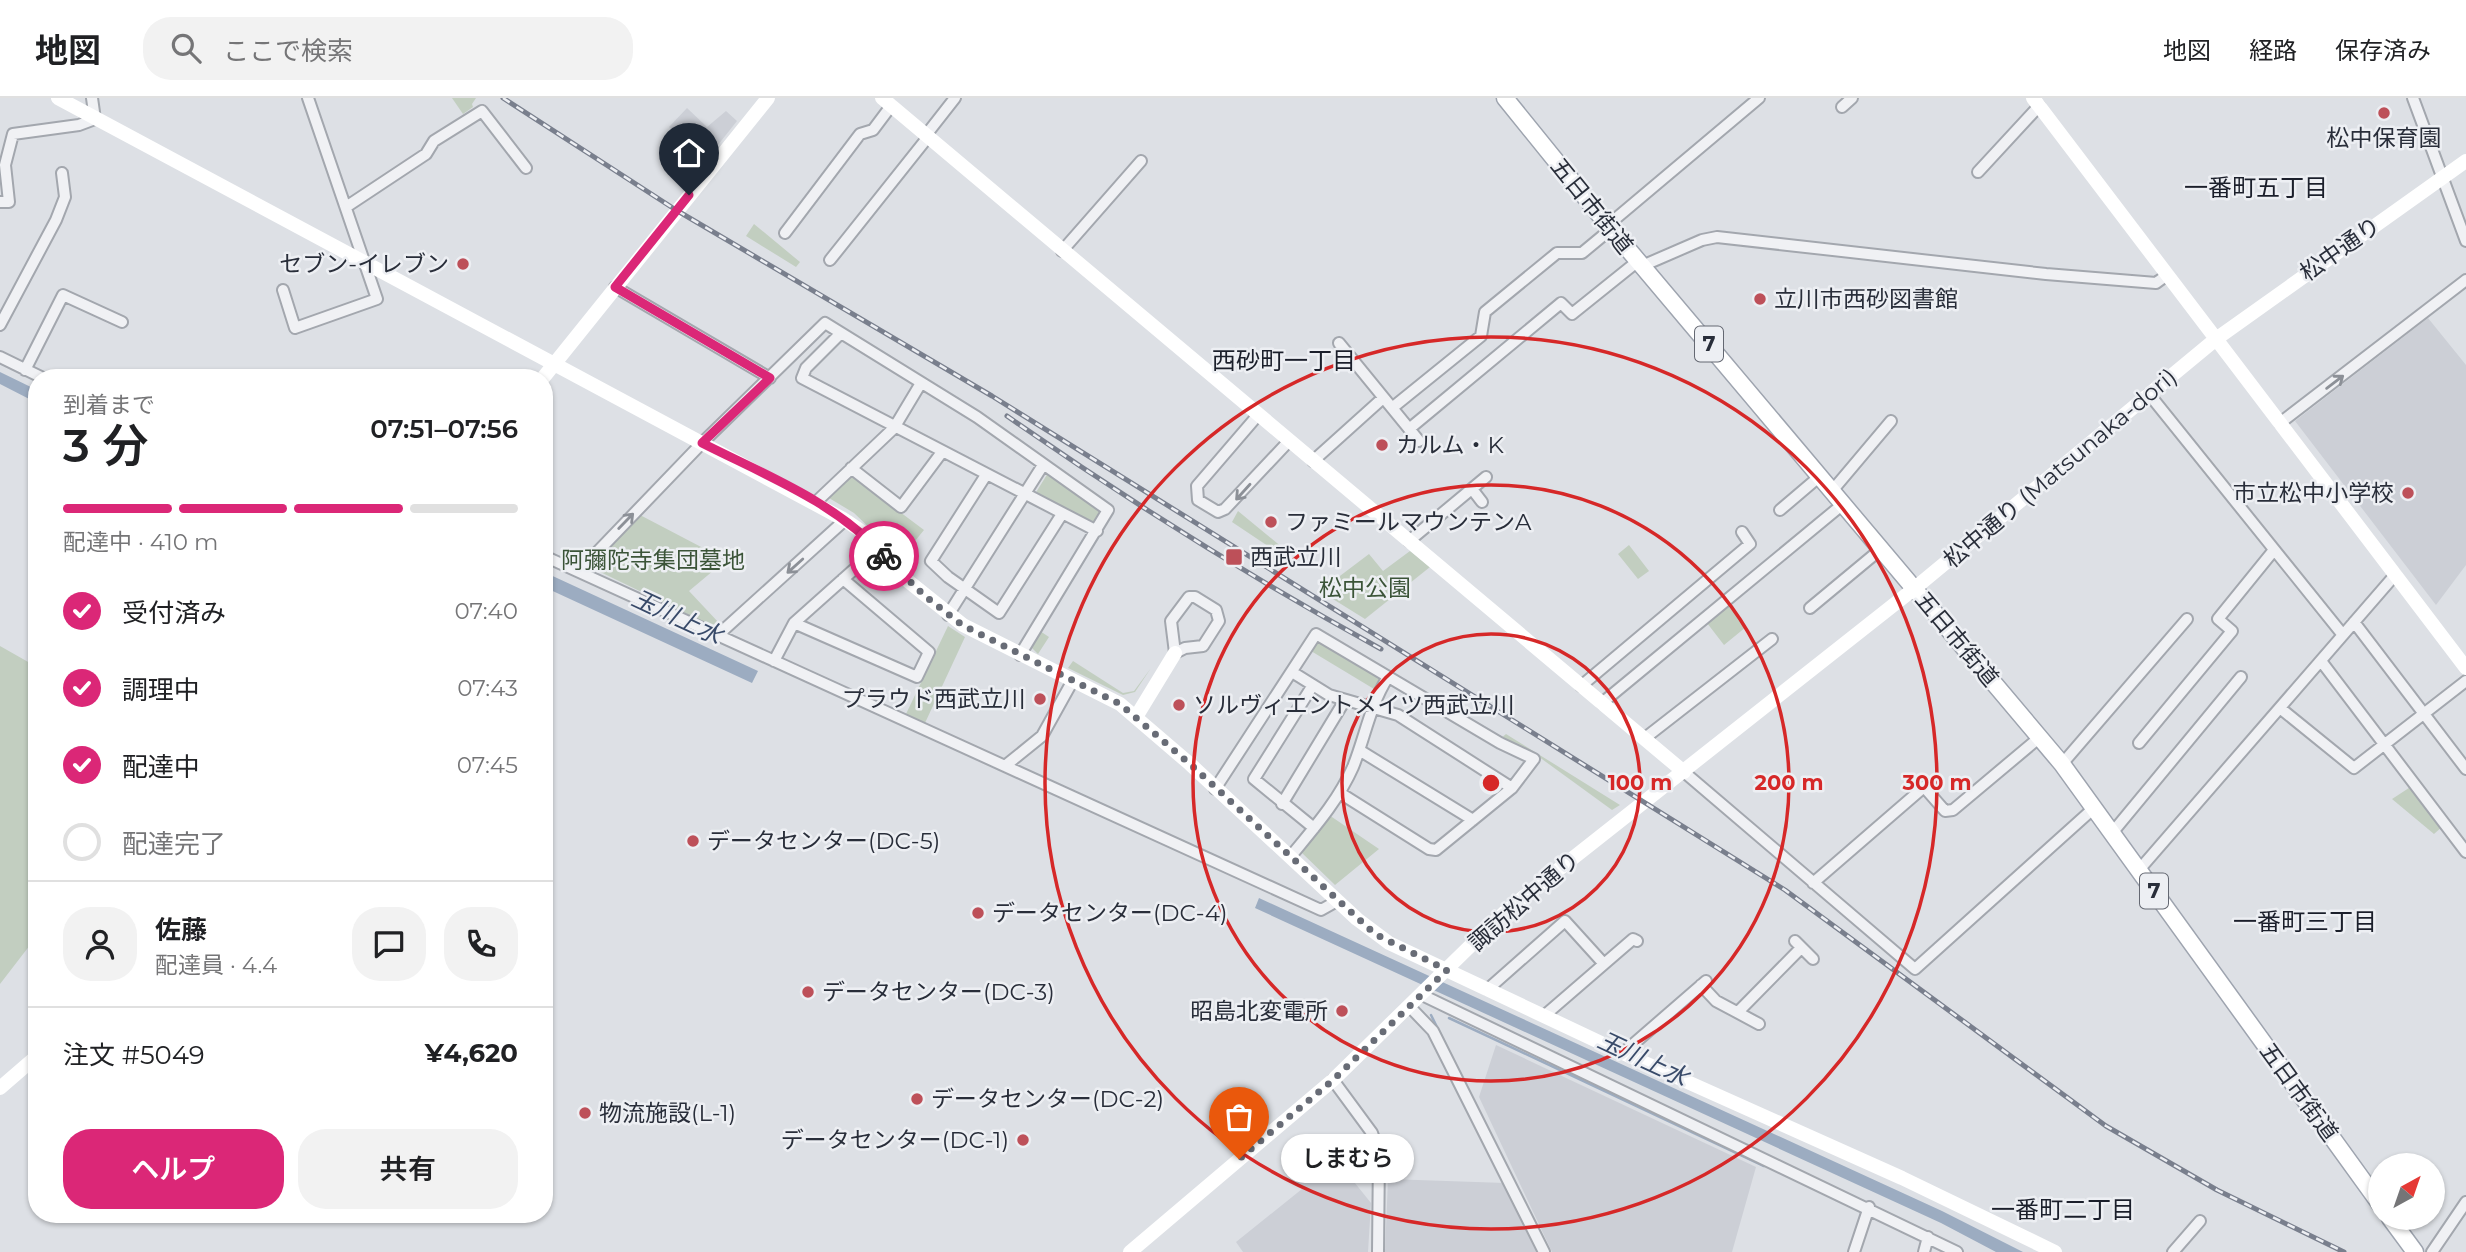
<!DOCTYPE html>
<html lang="ja">
<head>
<meta charset="utf-8">
<style>
  :root { --surface:#fff; --page:#f2f2f2; --text:#202124; --muted:#757577; --line:#e0e0e0; --accent:#db2777 }
  body { margin:0; font-family:Montserrat,"Noto Sans JP",sans-serif; background:var(--page); color:var(--text); height:100vh; display:flex; flex-direction:column; font-size:26px; white-space:nowrap }
  * { box-sizing:border-box; margin:0 }
  p { font-size:23px; color:var(--muted) }
  .icon { flex:none; width:38px; height:38px; fill:none; stroke:currentColor; stroke-width:2; stroke-linecap:round; stroke-linejoin:round }
  .map { position:relative; flex:1; overflow:hidden }
  .sheet { position:absolute; left:28px; top:271px; width:525px; height:854px; display:flex; flex-direction:column; background:var(--surface); border-radius:28px; box-shadow:0 2px 5px #0004 }
  .sheet>* { flex:none }
  .needle { width:46px; rotate:40deg }
  .controls { position:absolute; left:2368px; top:1055px; display:grid; gap:14px }
  .controls a { display:grid; place-items:center; width:77px; height:77px; border-radius:50%; background:var(--surface); box-shadow:0 2px 5px #0004; font-size:35px }
  .pin { position:absolute; display:grid; place-items:center; width:60px; height:60px; color:#fff; margin:-72px -30px; border-radius:50% 50% 50% 0; rotate:-45deg; box-shadow:0 0 7px #0007 }
  .pin .icon { rotate:45deg }
  .courier { position:absolute; display:grid; place-items:center; width:70px; height:70px; margin:-35px; border:5px solid #db2777; border-radius:50%; background:#fff; color:#222; box-shadow:0 2px 9px #0007 }
  .bubble { position:absolute; height:49px; border-radius:24px; background:var(--surface); box-shadow:0 2px 5px #0004; font-size:23px; font-weight:600; line-height:49px; text-align:center }
  .headline em { font-style:normal; font-weight:600 }
  .headline div { display:flex; flex-direction:column-reverse }
  .headline { display:flex; align-items:center; justify-content:space-between; height:119px; padding:0 35px }
  h1 { font-size:46px; font-weight:600; line-height:52px }
  .bar { display:grid; grid-template-columns:repeat(4,1fr); gap:10px 7px; align-content:center; height:84px; padding:0 35px }
  .bar i { height:9px; border-radius:5px; background:var(--line) }
  .bar .on { background:var(--accent) }
  .bar p { grid-column:span 4 }
  .line { display:flex; align-items:center; gap:18px; padding:0 35px; border-top:2px solid var(--line) }
  .line div { flex:1 }
  .round { display:grid; place-items:center; flex:none; width:74px; height:74px; border-radius:28px; background:var(--page) }
  ol { padding:0 35px; list-style:none }
  li { display:flex; align-items:center; gap:21px; height:77px }
  li p { margin-inline-start:auto }
  li .icon { padding:7px; border-radius:50%; background:var(--accent); color:#fff; stroke-width:4 }
  li:last-child { color:var(--muted) }
  li i { width:38px; height:38px; border:4px solid var(--line); border-radius:50% }
  .action { display:flex; gap:14px; margin-top:auto; padding:14px 35px }
  .action a { flex:1; height:80px; border-radius:28px; background:var(--accent); color:#fff; font-size:28px; font-weight:600; line-height:80px; text-align:center }
  .action a+a { background:var(--page); color:var(--text) }
  header { display:flex; align-items:center; gap:42px; box-sizing:border-box; height:98px; padding:0 35px; background:var(--surface); border-bottom:2px solid var(--line) }
  header strong { font-size:33px }
  nav { display:flex; gap:38px; margin-inline-start:auto; font-size:24px }
  .search { width:490px; height:63px; background:var(--page); display:flex; align-items:center; gap:18px; box-sizing:border-box; padding:0 24px; border-radius:28px; color:var(--muted); font-size:26px }
  .map>svg:first-child { display:block }
  .built { fill:#cccfd6 }
  .green { fill:#c2cec0 }
  .water { fill:#9cacc1 }
  .lines { fill:none; stroke-linecap:round; stroke-linejoin:round }
  .stream { stroke:#9cacc1; stroke-width:2.5 }
  .street-casing { stroke:#a3a7ae; stroke-width:14 }
  .primary-casing { stroke:#9ea4af; stroke-width:19 }
  .street { stroke:#f0f1f4; stroke-width:10 }
  .secondary { stroke:#fff; stroke-width:14 }
  .primary { stroke:#fff; stroke-width:16 }
  .rail-casing { stroke:#797f8d; stroke-width:5 }
  .rail { stroke:#edeff3; stroke-width:2.5; stroke-dasharray:8; stroke-linecap:butt }
  .oneway { stroke:#8c9097 }
  .done { stroke:#686c76; stroke-width:7; stroke-dasharray:0 12.6 }
  .route { stroke:#db2777; stroke-width:9 }
  .ring { fill:none; stroke:#d62828; stroke-width:3.5 }
  .poi-dot { fill:#bd5059; stroke:#edeff3; stroke-width:2.5 }
  .labels { text-anchor:middle; stroke-width:5; stroke-linejoin:round; paint-order:stroke }
  .shield { fill:#edeff3; stroke:#646872; stroke-width:2 }
  .shield-label { font-size:21px; font-weight:bold; fill:#292e3a }
  .poi-label { font-size:23px; fill:#292e3a; stroke:#edeff3; text-anchor:start }
  .street-label { font-size:23px; fill:#292e3a; stroke:#edeff3 }
  .park-label { font-size:23px; fill:#3b5438; stroke:#edeff3 }
  .neighbourhood-label { font-size:24px; fill:#1b1f2b; stroke:#edeff3 }
  .water-label { font-size:24px; font-style:italic; fill:#384a69; stroke:#edeff3 }
  .centre { fill:#d62828; stroke:#edeff3; stroke-width:3.5 }
  .ring-label { font-size:21px; text-anchor:middle; font-weight:bold; fill:#d62828; stroke:#edeff3; stroke-width:5; stroke-linejoin:round; paint-order:stroke }
</style>
</head>
<body>
<header>
<strong>地図</strong>
<div class="search"><svg class="icon" aria-label="search" viewBox="0 0 24 24"><circle cx="10" cy="10" r="6"/><path d="M15 15l6 6"/></svg>ここで検索</div>
<nav><a>地図</a><a>経路</a><a>保存済み</a></nav>
</header>
<div class="map">
<svg width="2466" height="1154" viewBox="0 0 2466 1154">
  <rect width="100%" height="100%" fill="#dde0e5"/>
  <path class="built" d="M687,10L707,29L726,13L737,23L706,62L669,29Z
    M2428,220L2466,267V467L2436,507L2295,323Z
    M1496,947L1756,1069L1732,1154H1552L1479,999Z
    M1330,1054L1371,1105L1368,1154H1243L1236,1144L1302,1091L1296,1084Z
    M1388,1081L1505,1085L1538,1154H1385Z"/>
  <path class="green" d="M452,0H476L472,6L473,9L463,16Z
    M754,126L800,164L796,169L746,138Z
    M1048,375L1101,412L1094,424L1035,396Z
    M852,378L924,432L901,460L854,415L829,400Z
    M1238,413L1283,450L1277,454L1232,424Z
    M640,417L726,462L689,493L720,526L716,530L590,469Z
    M1629,447L1649,473L1638,481L1618,456Z
    M1410,453L1430,469L1365,521L1320,493L1369,456L1383,473Z
    M1729,508L1746,529L1724,547L1707,525Z
    M948,528L965,539L925,625L906,616Z
    M1040,533L1049,539L1038,556L1030,548Z
    M1317,544H1322L1378,578L1380,583L1374,591L1311,553Z
    M0,548L37,569V838L0,886Z
    M1073,563L1123,595L1134,593L1151,570L1135,594L1123,597L1068,570Z
    M1506,636L1620,707L1612,712L1535,656L1500,641Z
    M2412,688L2443,728L2434,736L2392,701Z
    M1329,717L1379,751L1335,787L1300,753Z"/>
  <path class="water" d="M0,274L37,292V305L0,286Z
    M544,474L758,573L752,585L544,489Z
    M1259,800L1942,1113L2023,1154H1996L1941,1125L1255,810Z"/>
  <g class="lines">
    <path class="stream" d="M1431,917L1501,1058
      M1449,920L1764,1068"/>
    <defs>
      <path id="street" d="M2413,0L2466,143
        M1842,9L1852,0
        M926,37L955,0
        M1978,74L2039,8
        M0,104H9L5,67L13,36L79,27L95,21L92,0
        M346,109L426,56L434,43L482,13L526,70
        M1608,127L1759,0
        M785,135L860,36L873,32L891,8
        M1062,153L1141,63
        M830,162L928,39
        M1642,168L1702,142L1717,139L2046,176L2156,185L2167,177
        M615,189L770,280
        M283,192L295,230L377,201L308,0
        M0,227L56,122L65,99L62,75
        M841,235L806,270L802,280L1097,433
        M1339,245L1419,343
        M0,259L43,280
        M25,272L63,197L122,224
        M2149,296L2343,537
        M1392,310L1481,238L1485,214L1557,155H1582L1611,131
        M1258,317L1197,388L1198,402L1218,414L1225,411L1289,343
        M2280,325L2466,182
        M1409,331L1561,205L1572,216L1638,163
        M1313,363L1383,300
        M851,370L901,409L942,354
        M986,377L931,463L948,479L999,515L1062,416
        M1472,391L1482,404
        M1832,393L1891,323
        M816,404L894,330L921,285
        M1780,412L1820,378
        M1409,443L1486,379
        M544,458L1321,812L1337,803
        M579,473L702,345L825,225L977,319L1108,412L1020,557
        M1189,499H1195L1216,512L1219,523L1203,548L1185,550L1175,555L1171,523Z
        M1810,510L1881,451
        M948,517L1043,367
        M2354,524L2466,671
        M794,525L917,579L929,554L843,481
        M718,537L845,422
        M774,563L794,525L878,450
        M2321,563L2466,754
        M1292,574L1329,597L1398,617L1512,690
        M1313,587L1254,681L1314,730
        M1581,588L1750,446L1742,434
        M1602,605L1843,406
        M2280,610L2354,670L2466,583
        M1645,640L1772,541
        M2139,645L2232,533L2218,521L2274,452
        M1359,652L1473,722
        M2062,666L2187,521
        M1005,668L1042,638L1072,584
        M1684,674L1915,871L2094,710
        M1215,691L1316,536L1500,645L1534,661L1512,690L1436,752L1429,751L1340,695
        M1282,706L1345,602
        M2112,735L2241,579
        M1291,758C1314,730 1338,703 1353,669C1365,639 1370,607 1388,579
        M2139,772L2395,477
        M1813,785L1924,689L1945,713L1953,712L2040,639
        M1795,843L1813,861
        M1701,887L1716,903L1759,926
        M1488,891L1565,823L1604,866
        M1422,897L1957,1154
        M1410,909L1433,933L1544,1154
        M1738,914L1801,850
        M1545,917L1633,841L1637,843
        M1623,955L1706,883
        M1333,982L1372,1035L1379,1055L1378,1154
        M1854,1154L1869,1109
        M1924,1154L1928,1139
        M2173,1154L2200,1123
        M2432,1154L2466,1104"/>
      <path id="primary" d="M1505,0L1611,131L2062,666L2380,1106
        M2390,1120L2415,1154"/>
    </defs>
    <use href="#street" class="street-casing"/>
    <use href="#primary" class="primary-casing"/>
    <use href="#street" class="street"/>
    <path class="secondary" d="M58,0L845,422L861,433L908,483L963,527L1120,606L1190,666L1357,821L1389,845L1616,952L1902,1080L2055,1154
      M882,0L1684,674
      M2033,0L2466,570
      M543,280L768,0
      M1136,619L1175,555
      M0,990L37,958
      M1130,1154L1333,982L1506,813L1915,490L2216,241L2466,63"/>
    <use href="#primary" class="primary"/>
    <defs>
      <path id="rail" d="M503,0L676,112L992,298L1785,792L2106,1028L2217,1092L2344,1154
        M1007,318C1127,402 1252,480 1381,551"/>
    </defs>
    <use href="#rail" class="rail-casing"/>
    <use href="#rail" class="rail"/>
  </g>
  <defs><path id="oneway-shaft" d="M-6 0H5M1.5-3L5.5 0L1.5 3" fill="none" stroke-width="1.6" stroke-linecap="round" stroke-linejoin="round" transform="scale(1.75)"/></defs>
  <g class="oneway">
    <use href="#oneway-shaft" transform="translate(2335 284) rotate(-37)"/>
    <use href="#oneway-shaft" transform="translate(1243 394) rotate(132)"/>
    <use href="#oneway-shaft" transform="translate(626 423) rotate(-46)"/>
    <use href="#oneway-shaft" transform="translate(795 468) rotate(138)"/>
  </g>
  <g class="lines">
    <path class="done" d="M884,458L925,498L962,527L1120,606L1190,666L1375,836L1447,872L1333,982L1239,1061"/>
    <path class="route" d="M689,97L615,189L770,280L702,345C765,377 836,404 884,458"/>
  </g>
  <g class="ring">
    <circle cx="1491" cy="685" r="149"/>
    <circle cx="1491" cy="685" r="298"/>
    <circle cx="1491" cy="685" r="446"/>
  </g>
  <g class="poi-dot">
    <circle cx="2384" cy="15" r="7"/>
    <circle cx="463" cy="166" r="7"/>
    <circle cx="1760" cy="201" r="7"/>
    <circle cx="1382" cy="347" r="7"/>
    <circle cx="2408" cy="395" r="7"/>
    <circle cx="1271" cy="424" r="7"/>
    <rect x="1225" y="450" width="18" height="18" rx="3.5"/>
    <circle cx="1040" cy="601" r="7"/>
    <circle cx="1179" cy="607" r="7"/>
    <circle cx="693" cy="743" r="7"/>
    <circle cx="978" cy="815" r="7"/>
    <circle cx="808" cy="894" r="7"/>
    <circle cx="1342" cy="913" r="7"/>
    <circle cx="917" cy="1001" r="7"/>
    <circle cx="585" cy="1015" r="7"/>
    <circle cx="1023" cy="1042" r="7"/>
  </g>
  <g class="labels">
    <g class="shield">
      <rect x="1695" y="228.5" width="28" height="35" rx="5"/>
      <rect x="2140" y="775.5" width="28" height="35" rx="5"/>
    </g>
    <g class="shield-label">
      <text x="1709" y="253">7</text>
      <text x="2154" y="800">7</text>
    </g>
    <g class="poi-label">
      <text x="2384" y="48" text-anchor="middle">松中保育園</text>
      <text x="449" y="174" text-anchor="end">セブン-イレブン</text>
      <text x="1774" y="209">立川市西砂図書館</text>
      <text x="1396" y="355">カルム・K</text>
      <text x="2394" y="403" text-anchor="end">市立松中小学校</text>
      <text x="1285" y="432">ファミールマウンテンA</text>
      <text x="1250" y="467">西武立川</text>
      <text x="1026" y="609" text-anchor="end">プラウド西武立川</text>
      <text x="1193" y="615">ソルヴィエントメイツ西武立川</text>
      <text x="707" y="751">データセンター(DC-5)</text>
      <text x="992" y="823">データセンター(DC-4)</text>
      <text x="822" y="902">データセンター(DC-3)</text>
      <text x="1328" y="921" text-anchor="end">昭島北変電所</text>
      <text x="931" y="1009">データセンター(DC-2)</text>
      <text x="599" y="1023">物流施設(L-1)</text>
      <text x="1009" y="1050" text-anchor="end">データセンター(DC-1)</text>
    </g>
    <g class="street-label">
      <text transform="translate(1592 108) rotate(51)" y="8">五日市街道</text>
      <text transform="translate(2340 151) rotate(-35)" y="8">松中通り</text>
      <text transform="translate(2060 370) rotate(-40)" y="8">松中通り (Matsunaka-dori)</text>
      <text transform="translate(1957 541) rotate(50)" y="8">五日市街道</text>
      <text transform="translate(1524 803) rotate(-41)" y="8">諏訪松中通り</text>
      <text transform="translate(2299 994) rotate(54)" y="8">五日市街道</text>
    </g>
    <g class="park-label">
      <text x="653" y="470">阿彌陀寺集団墓地</text>
      <text x="1365" y="498">松中公園</text>
    </g>
    <g class="neighbourhood-label">
      <text x="2256" y="98">一番町五丁目</text>
      <text x="1284" y="271">西砂町一丁目</text>
      <text x="2305" y="832">一番町三丁目</text>
      <text x="2063" y="1120">一番町二丁目</text>
    </g>
    <g class="water-label">
      <text transform="translate(677 519) rotate(25)" y="8">玉川上水</text>
      <text transform="translate(1643 961) rotate(25)" y="8">玉川上水</text>
    </g>
  </g>
  <circle cx="1491" cy="685" r="10" class="centre"/>
  <g class="ring-label">
    <text x="1640" y="692">100 m</text>
    <text x="1789" y="692">200 m</text>
    <text x="1937" y="692">300 m</text>
  </g>
</svg>
<div class="controls">
<a><svg class="needle" viewBox="-14 -14 28 28"><path d="M0-13l5 13h-10z" fill="#e53935"/><path d="M0 13l5-13h-10z" fill="#757577"/></svg></a>
</div>
<div class="pin" style="left:1239px;top:1061px;background:#ea580c"><svg class="icon" aria-label="bag" viewBox="0 0 24 24"><path d="M5 8h14l-1 12H6zM9 8a3 3 0 0 1 6 0"/></svg></div>
<div class="pin" style="left:689px;top:97px;background:#1f2937"><svg class="icon" aria-label="home" viewBox="0 0 24 24"><path d="M3 11l9-7 9 7M6 9v11h12V9"/></svg></div>
<div class="courier" style="left:884px;top:458px"><svg class="icon" aria-label="bike" viewBox="0 0 24 24"><circle cx="6" cy="16" r="4"/><circle cx="18" cy="16" r="4"/><path d="M6 16l4-8h5l3 8M10 8l3 8H6M13 5h3"/></svg></div>
<div class="bubble" style="left:1281px;top:1036px;width:133px">しまむら</div>
<section class="sheet">
<div class="headline"><div><h1>3 分</h1><p>到着まで</p></div><em>07:51–07:56</em></div>
<div class="bar"><i class="on"></i><i class="on"></i><i class="on"></i><i></i><p>配達中 · 410 m</p></div>
<ol>
<li><svg class="icon" aria-label="check" viewBox="0 0 24 24"><path d="M5 12l5 5 9-10"/></svg>受付済み<p>07:40</p></li>
<li><svg class="icon" aria-label="check" viewBox="0 0 24 24"><path d="M5 12l5 5 9-10"/></svg>調理中<p>07:43</p></li>
<li><svg class="icon" aria-label="check" viewBox="0 0 24 24"><path d="M5 12l5 5 9-10"/></svg>配達中<p>07:45</p></li>
<li><i></i>配達完了</li>
</ol>
<div class="line" style="height:126px"><a class="round"><svg class="icon" aria-label="person" viewBox="0 0 24 24"><circle cx="12" cy="8" r="4"/><path d="M4 21q1-7 8-7t8 7"/></svg></a><div><b>佐藤</b><p>配達員 · 4.4</p></div><a class="round"><svg class="icon" aria-label="chat" viewBox="0 0 24 24"><path d="M4 5h16v11H9l-5 4z"/></svg></a><a class="round"><svg class="icon" aria-label="phone" viewBox="0 0 24 24"><path d="M5 4h4l2 5-3 2q2 4 5 5l2-3 5 2v4C11 20 4 13 5 4z"/></svg></a></div>
<div class="line" style="height:91px"><div>注文 #5049</div><b>¥4,620</b></div>
<div class="action"><a>ヘルプ</a><a>共有</a></div>
</section>
</div>
</body>
</html>
